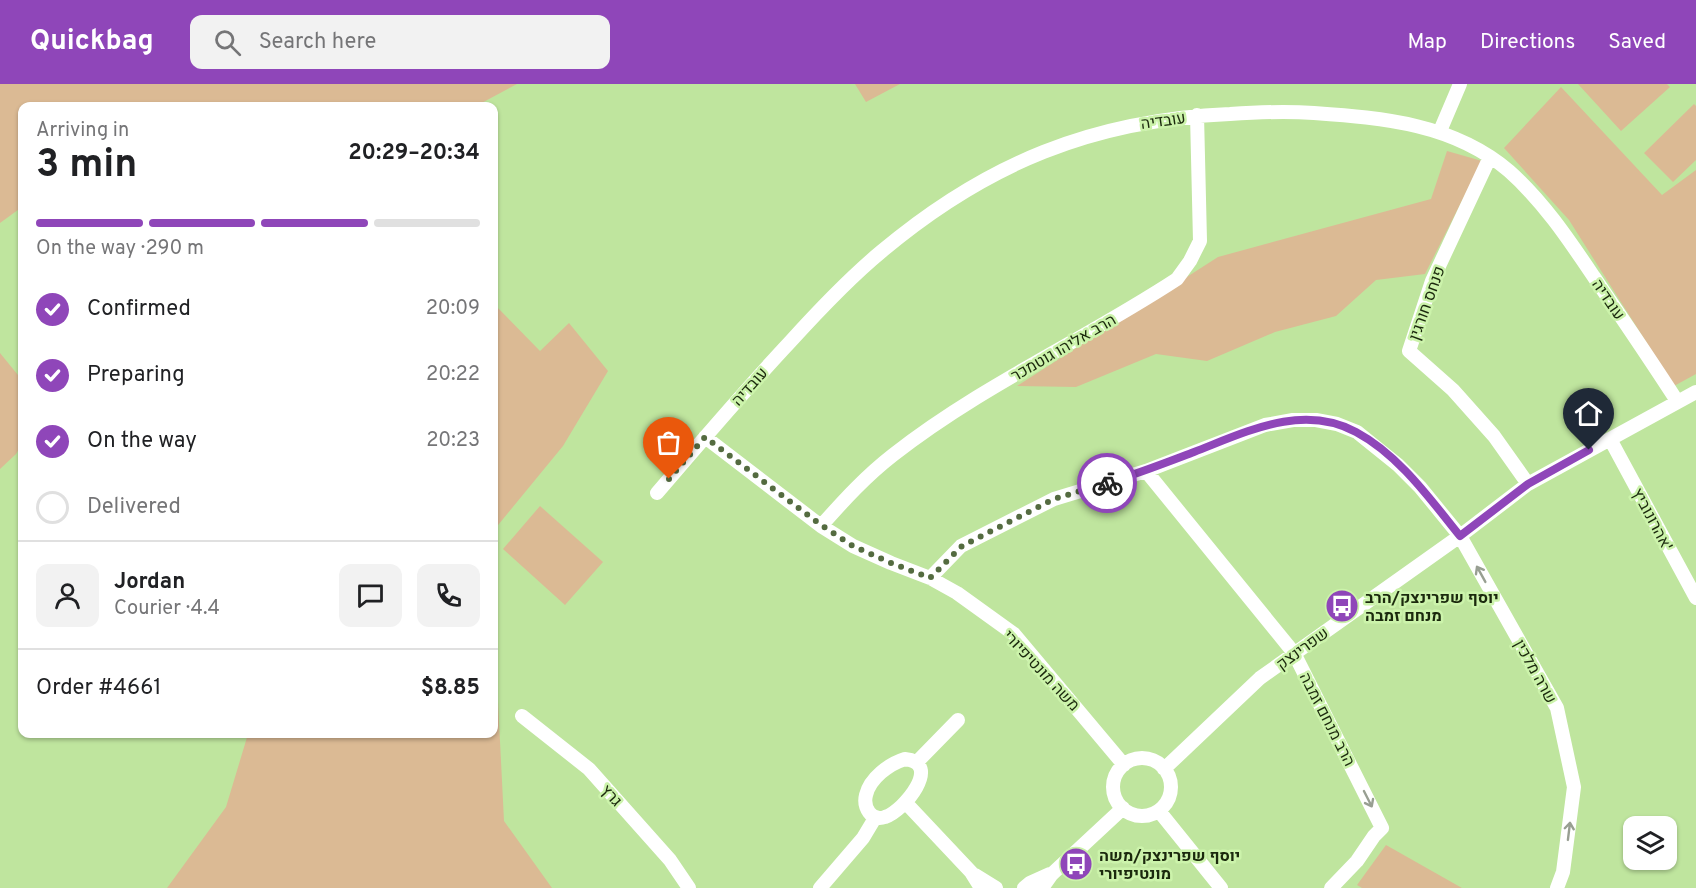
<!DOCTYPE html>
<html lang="en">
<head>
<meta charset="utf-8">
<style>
  :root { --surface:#fff; --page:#f2f2f2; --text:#202124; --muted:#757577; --line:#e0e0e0; --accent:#8f46b9 }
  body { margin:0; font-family:Overpass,Heebo,sans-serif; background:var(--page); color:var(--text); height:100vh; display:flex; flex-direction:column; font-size:22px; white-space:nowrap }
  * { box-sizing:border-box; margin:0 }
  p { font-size:20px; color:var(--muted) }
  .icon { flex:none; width:33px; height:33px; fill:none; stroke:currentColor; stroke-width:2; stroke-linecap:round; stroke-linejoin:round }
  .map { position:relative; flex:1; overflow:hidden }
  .sheet { position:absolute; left:18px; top:18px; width:480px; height:636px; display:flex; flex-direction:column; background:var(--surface); border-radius:12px; box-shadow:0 2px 4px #0004 }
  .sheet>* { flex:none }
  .fabs { position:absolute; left:1623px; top:732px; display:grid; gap:12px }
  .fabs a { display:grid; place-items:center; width:54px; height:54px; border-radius:12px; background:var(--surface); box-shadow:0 2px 4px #0004; font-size:30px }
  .pin { position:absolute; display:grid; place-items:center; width:51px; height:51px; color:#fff; margin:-62px -26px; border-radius:50% 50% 50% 0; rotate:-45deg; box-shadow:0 0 6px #0007 }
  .pin .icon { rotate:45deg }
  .courier { position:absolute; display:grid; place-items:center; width:60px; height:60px; margin:-30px; border:4px solid #8f46b9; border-radius:50%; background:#fff; color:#222; box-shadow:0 2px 8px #0007 }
  .head em { font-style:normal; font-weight:700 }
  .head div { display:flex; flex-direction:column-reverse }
  .head { display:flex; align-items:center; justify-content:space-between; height:102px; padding:0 18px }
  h1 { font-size:39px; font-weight:700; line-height:45px }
  .bar { display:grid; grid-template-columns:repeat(4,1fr); gap:9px 6px; align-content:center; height:72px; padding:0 18px }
  .bar i { height:8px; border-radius:4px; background:var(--line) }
  .bar .on { background:var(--accent) }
  .bar p { grid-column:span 4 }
  .line { display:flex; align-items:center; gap:15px; padding:0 18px; border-top:2px solid var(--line) }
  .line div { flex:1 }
  .round { display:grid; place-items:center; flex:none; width:63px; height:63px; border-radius:12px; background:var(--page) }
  ol { padding:0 18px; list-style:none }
  li { display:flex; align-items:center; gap:18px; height:66px }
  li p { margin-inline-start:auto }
  li .icon { padding:6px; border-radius:50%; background:var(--accent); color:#fff; stroke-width:4 }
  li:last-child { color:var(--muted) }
  li i { width:33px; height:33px; border:3px solid var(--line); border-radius:50% }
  header { display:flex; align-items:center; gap:36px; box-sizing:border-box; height:84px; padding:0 30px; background:var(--accent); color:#fff }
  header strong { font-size:28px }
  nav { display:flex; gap:33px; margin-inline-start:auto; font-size:21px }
  .search { width:420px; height:54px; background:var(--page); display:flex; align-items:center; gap:15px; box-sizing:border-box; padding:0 21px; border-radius:12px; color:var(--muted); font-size:22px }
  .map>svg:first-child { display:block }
  .green { fill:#dbba94 }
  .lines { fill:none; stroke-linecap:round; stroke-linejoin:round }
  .minor { stroke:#fff; stroke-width:14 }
  .oneway { stroke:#989f92 }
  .done { stroke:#546b40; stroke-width:6; stroke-dasharray:0 10.8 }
  .route { stroke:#8f46b9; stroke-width:8 }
  .labels { text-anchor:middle; stroke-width:5; stroke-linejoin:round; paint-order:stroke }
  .street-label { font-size:16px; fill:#1b290d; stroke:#ccf3ab }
  .poi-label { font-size:16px; font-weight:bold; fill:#1b290d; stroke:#ccf3ab; text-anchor:start }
</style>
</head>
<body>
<header>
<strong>Quickbag</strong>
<div class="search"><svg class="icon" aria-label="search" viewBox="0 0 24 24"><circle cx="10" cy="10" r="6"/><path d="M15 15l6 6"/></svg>Search here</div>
<nav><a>Map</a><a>Directions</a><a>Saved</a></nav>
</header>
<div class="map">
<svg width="1696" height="804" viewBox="0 0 1696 804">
  <rect width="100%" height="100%" fill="#bfe59e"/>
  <path class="green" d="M0,0H517L476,22H22V123L0,139Z
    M855,0H900L866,18Z
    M1578,0H1667L1670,3L1621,47Z
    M1561,3L1662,111L1696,86V290L1674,302L1569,136L1504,64Z
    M1694,20L1696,22V76L1673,98L1644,69Z
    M1447,67L1482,77L1425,190L1376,196L1336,232L1275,248L1207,277L1156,270L1076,303L1017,302L1218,173L1431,115Z
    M494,220L540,267L569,239L608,287L563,362L494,446Z
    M0,269L22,296V360L16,370L0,385Z
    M540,422L603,478L565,521L503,465Z
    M494,537L504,737L552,804H167L226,723L248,650H494Z
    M1386,761L1462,804H1362L1357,801Z"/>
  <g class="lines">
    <path class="minor" d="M1440,47L1460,0
      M1490,73L1432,197L1409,267L1453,306L1494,352L1528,400
      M705,353L821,442L853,462L891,479L930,494L957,509L1014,550L1124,681
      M1610,355L1696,514
      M1146,387L1294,569L1382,744L1374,752L1357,777L1331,804
      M657,409C701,358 744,307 790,258C819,226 848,195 882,167C987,79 1093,36 1230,30C1259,28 1286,27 1314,29C1384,34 1454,40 1509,87C1543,117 1569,156 1594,193C1622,234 1650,275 1677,317
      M821,442C844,416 866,392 893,371C981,302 1084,256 1177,195L1190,177L1200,157L1197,31
      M930,494L961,462L1054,415L1146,387L1265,341L1293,336H1316L1337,340L1357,348L1398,381L1420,403L1460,452L1557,624L1574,703L1563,788L1557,804
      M522,632L589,685L670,776L689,804
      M1113 703a29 29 0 1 1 58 0a29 29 0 1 1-58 0Z
      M905,675C943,679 904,727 885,733C871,738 863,723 866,711C870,694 889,680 905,675Z
      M917,678L958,636
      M1164,685L1260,594L1460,452L1528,400L1696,308
      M906,719L971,788L981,804
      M1159,727L1221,804
      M975,791L996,804
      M820,804L863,754L875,734
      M1024,804L1030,799L1050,790
      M1042,804L1052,790L1123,724"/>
  </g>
  <defs><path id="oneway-shaft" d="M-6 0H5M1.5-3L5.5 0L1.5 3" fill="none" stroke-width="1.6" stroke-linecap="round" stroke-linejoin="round" transform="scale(1.5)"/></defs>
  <g class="oneway">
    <use href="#oneway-shaft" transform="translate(1481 490) rotate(-119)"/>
    <use href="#oneway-shaft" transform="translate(1368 715) rotate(63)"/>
    <use href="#oneway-shaft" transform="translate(1569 747) rotate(-83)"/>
  </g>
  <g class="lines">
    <path class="done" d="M669,395L705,353L821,441L853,462L891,479L930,494L962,462L1054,415L1107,399"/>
    <path class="route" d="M1107,399C1137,390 1165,379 1194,368C1246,348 1302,319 1356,348C1399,371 1430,415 1460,452L1528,400L1589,366"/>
  </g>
  <defs>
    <symbol id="bus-disc" viewBox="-11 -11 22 22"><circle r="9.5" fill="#8f46b9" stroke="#ccf3ab"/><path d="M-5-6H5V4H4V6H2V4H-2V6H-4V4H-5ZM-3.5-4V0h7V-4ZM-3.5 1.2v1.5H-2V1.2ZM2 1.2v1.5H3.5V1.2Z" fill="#fff"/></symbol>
  </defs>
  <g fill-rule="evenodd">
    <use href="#bus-disc" x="1323" y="503" width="38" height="38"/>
    <use href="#bus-disc" x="1057" y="761" width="38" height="38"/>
  </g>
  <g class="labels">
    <g class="street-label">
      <text transform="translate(1163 36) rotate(-8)" y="6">עובדיה</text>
      <text transform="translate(1609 215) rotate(56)" y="6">עובדיה</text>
      <text transform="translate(1426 219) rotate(-70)" y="6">פנחס חורגין</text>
      <text transform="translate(1063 263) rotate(-30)" y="6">הרב אליהו גוטמכר</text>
      <text transform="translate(749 302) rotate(-48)" y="6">עובדיה</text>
      <text transform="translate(1653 435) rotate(62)" y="6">אהרונוביץ'</text>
      <text transform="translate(1302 564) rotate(-36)" y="6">שפרינצק</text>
      <text transform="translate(1042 586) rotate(47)" y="6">משה מונטיפיורי</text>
      <text transform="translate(1536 587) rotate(61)" y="6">שרה מלכין</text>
      <text transform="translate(1328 635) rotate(63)" y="6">הרב מנחם זמבה</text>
      <text transform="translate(612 711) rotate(48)" y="6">גרץ</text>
    </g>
    <g class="poi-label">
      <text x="1365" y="519">יוסף שפרינצק/הרב<tspan x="1365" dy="18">מנחם זמבה</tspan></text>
      <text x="1099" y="777">יוסף שפרינצק/משה<tspan x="1099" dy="18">מונטיפיורי</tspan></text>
    </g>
  </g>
</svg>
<div class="fabs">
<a><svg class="icon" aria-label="layers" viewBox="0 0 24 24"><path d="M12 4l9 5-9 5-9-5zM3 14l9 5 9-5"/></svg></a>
</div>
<div class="pin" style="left:669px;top:395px;background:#ea580c"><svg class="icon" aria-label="bag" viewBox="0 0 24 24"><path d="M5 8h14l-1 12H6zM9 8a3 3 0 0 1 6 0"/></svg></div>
<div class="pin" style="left:1589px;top:366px;background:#1f2937"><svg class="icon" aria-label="home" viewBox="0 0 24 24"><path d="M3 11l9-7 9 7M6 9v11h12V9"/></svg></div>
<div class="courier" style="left:1107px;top:399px"><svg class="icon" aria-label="bike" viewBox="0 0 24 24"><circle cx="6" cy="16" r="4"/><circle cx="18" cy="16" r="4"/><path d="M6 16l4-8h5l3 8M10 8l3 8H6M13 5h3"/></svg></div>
<section class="sheet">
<div class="head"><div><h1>3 min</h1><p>Arriving in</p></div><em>20:29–20:34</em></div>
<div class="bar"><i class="on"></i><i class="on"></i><i class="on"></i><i></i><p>On the way · 290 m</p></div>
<ol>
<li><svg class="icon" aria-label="check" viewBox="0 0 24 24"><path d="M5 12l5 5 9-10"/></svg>Confirmed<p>20:09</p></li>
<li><svg class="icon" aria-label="check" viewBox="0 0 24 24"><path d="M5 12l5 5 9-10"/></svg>Preparing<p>20:22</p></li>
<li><svg class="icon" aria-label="check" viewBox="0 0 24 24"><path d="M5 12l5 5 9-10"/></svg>On the way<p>20:23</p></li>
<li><i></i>Delivered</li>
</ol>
<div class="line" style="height:108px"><a class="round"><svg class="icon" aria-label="person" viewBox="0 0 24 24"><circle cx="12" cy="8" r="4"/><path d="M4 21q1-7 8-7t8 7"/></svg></a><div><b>Jordan</b><p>Courier · 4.4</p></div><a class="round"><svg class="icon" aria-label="chat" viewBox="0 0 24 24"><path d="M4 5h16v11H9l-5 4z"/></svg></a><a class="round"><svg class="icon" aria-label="phone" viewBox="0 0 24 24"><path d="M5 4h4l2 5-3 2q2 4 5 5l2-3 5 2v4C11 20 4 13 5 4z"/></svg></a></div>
<div class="line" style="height:78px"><div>Order #4661</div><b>$8.85</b></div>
</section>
</div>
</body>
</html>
